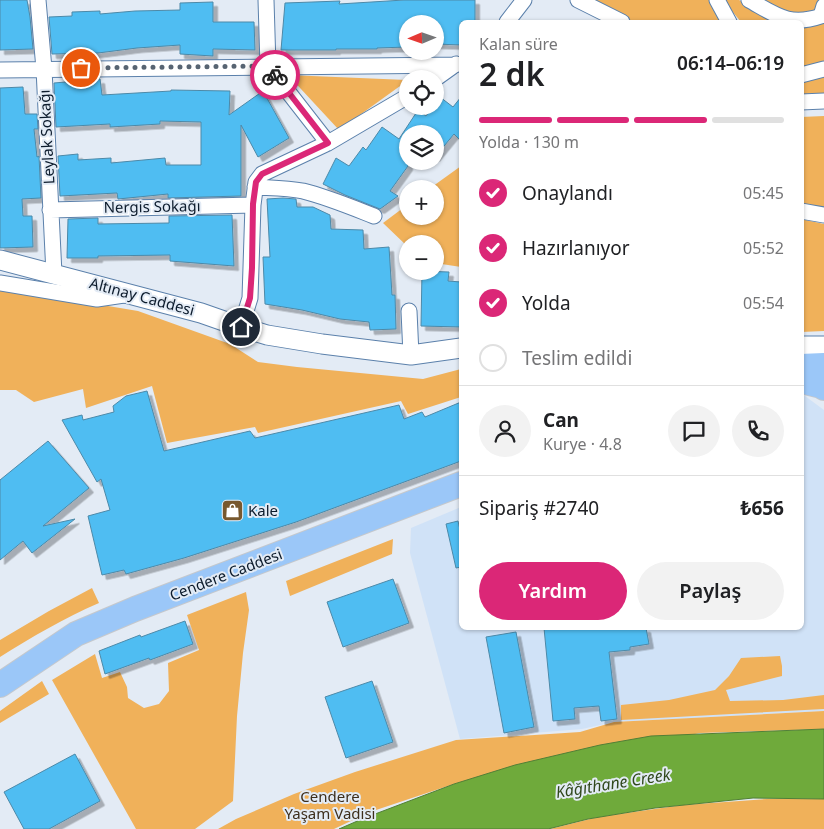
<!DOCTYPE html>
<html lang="tr">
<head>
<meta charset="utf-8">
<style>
  :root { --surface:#fff; --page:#f2f2f2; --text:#202124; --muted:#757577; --line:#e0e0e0; --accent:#db2777 }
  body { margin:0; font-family:"Noto Sans",sans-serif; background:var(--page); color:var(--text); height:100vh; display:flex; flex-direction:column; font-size:19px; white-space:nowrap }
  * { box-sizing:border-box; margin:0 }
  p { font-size:16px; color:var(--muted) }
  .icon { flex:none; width:28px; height:28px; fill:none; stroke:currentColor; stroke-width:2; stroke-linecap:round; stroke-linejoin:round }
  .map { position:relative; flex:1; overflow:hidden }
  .drawer { position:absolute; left:459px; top:20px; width:345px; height:610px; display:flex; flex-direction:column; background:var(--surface); border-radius:8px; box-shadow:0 1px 4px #0004 }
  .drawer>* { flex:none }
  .needle { width:32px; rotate:268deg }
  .fabs { position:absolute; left:399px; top:15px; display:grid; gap:10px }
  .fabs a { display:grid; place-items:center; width:45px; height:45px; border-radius:50%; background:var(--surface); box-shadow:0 1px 4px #0004; font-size:25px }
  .pin { position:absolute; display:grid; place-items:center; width:42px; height:42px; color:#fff; margin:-21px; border:2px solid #fff; border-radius:50%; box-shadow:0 1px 5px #0007 }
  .courier { position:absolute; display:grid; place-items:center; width:50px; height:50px; margin:-25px; border:4px solid #db2777; border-radius:50%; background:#fff; color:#222; box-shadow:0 1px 6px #0007 }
  .overview em { font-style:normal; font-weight:600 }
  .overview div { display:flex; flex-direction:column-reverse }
  .overview { display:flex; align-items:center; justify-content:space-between; height:85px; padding:0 20px }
  h1 { font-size:32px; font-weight:600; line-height:38px }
  .bar { display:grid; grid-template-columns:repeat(4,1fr); gap:8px 5px; align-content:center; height:60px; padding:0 20px }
  .bar i { height:6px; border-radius:4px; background:var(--line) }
  .bar .active { background:var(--accent) }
  .bar p { grid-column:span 4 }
  .line { display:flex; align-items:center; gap:12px; padding:0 20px; border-top:1px solid var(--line) }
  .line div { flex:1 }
  .round { display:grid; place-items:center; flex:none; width:52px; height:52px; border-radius:26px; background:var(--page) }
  ol { padding:0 20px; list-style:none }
  li { display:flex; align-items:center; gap:15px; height:55px }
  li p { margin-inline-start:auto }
  li .icon { padding:5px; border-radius:50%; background:var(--accent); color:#fff; stroke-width:4 }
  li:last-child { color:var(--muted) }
  li i { width:28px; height:28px; border:2px solid var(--line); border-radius:50% }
  .action { display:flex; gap:10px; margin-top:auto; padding:10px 20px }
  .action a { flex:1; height:58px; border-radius:30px; background:var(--accent); color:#fff; font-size:20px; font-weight:600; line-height:58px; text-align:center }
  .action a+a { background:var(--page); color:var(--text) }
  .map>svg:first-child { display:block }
  .built { fill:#d0e2f7 }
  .green { fill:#f0b15a }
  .water { fill:#6faa3b; stroke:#517f36 }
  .building { fill:#50bdf2; stroke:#4c89a8; filter:url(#shadow) }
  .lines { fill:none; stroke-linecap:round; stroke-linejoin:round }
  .minor-casing { stroke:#5b80ab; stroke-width:17 }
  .tertiary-casing { stroke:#5b80ab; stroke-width:21 }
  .primary-casing { stroke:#c5c8cc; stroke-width:26 }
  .minor { stroke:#fff; stroke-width:15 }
  .tertiary { stroke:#fff; stroke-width:19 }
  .primary { stroke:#9bc7f8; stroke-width:24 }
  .done { stroke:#576472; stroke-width:5; stroke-dasharray:0 9 }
  .route { stroke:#db2777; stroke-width:6 }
  .labels { text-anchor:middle; stroke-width:4; stroke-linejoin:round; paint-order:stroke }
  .street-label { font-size:15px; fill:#0c1b2c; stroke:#e3ebf5 }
  .poi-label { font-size:15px; fill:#0c1b2c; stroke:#e3ebf5; text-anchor:start }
  .park-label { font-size:15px; fill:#3d2e1c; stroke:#e3ebf5 }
  .water-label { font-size:16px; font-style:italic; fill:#30481c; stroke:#e3ebf5 }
</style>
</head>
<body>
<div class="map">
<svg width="824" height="829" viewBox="0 0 824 829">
  <defs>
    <filter id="shadow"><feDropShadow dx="4.5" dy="4.5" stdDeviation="0" flood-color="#0004"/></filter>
  </defs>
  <rect width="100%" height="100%" fill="#e3ebf5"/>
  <path class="built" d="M801,396H805L824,410V711L614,722L582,729L460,739L410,553L411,528L461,507V628H801Z"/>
  <path class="green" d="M583,0H709L722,22H623Z
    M723,0H739L778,22H741Z
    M764,0H820L814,15L787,12Z
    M824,22V62L801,69V25Z
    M288,75L407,80V81L339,130Z
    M824,77V95L801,96V83Z
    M824,116V212L801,208V117Z
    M461,166V267L435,263V244H408L407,246L383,223L407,205L408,216H435V189H429Z
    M801,219L824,224V331L801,332Z
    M0,288L138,311L230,344L258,362L297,367L423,379L461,369V397L408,414L401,401L258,433L255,427L167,443L152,386L86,408L83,389L34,402L16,390H0Z
    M393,539L392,554L290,596L286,581Z
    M92,588L99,603C64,618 32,637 0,657V640L49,611Z
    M246,592L249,610L243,653L237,716L233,801L195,829H136L52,680L95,654L102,678L120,672L127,687L128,698L144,708L159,704L169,691L168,663L199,650L187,615Z
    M780,656L782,666V676L726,690L730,701L783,700L824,695V709L621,720V705L669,700L715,690L729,676L741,658Z
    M42,681L49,694L0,723V711Z
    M824,711V729L700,733L454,784L370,812L334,829H218L236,819L294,794L355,772L456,740L580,732L614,722Z
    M767,799H824V829H550L598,817L683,805Z"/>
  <path class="water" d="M824,729V799L753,798L655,808L588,819L548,829H339L362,819L454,784L515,765L600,745L651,736Z"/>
  <path class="building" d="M0,0H27L30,17L33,49L0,50Z
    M404,0H475V22H461V45L435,44V24H408V47L377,48V49H336V50H281L285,3L340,1L339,4Z
    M213,2V22H254L255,50L213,49V56L180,54V45L137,48L98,53L52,54L49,17L72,16V12L100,11V14L135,11L180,10V3Z
    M100,79L102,95L171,91V90L230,91L229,115L263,91L289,138L258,157L241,125V196L168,198V194L118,199L117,193L60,196L58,156L78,154V160L111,158V163L165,158L166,165H201V122L160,121V124L110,127V124L56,127L54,83Z
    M23,87L25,114H37L38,129H34L37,157L39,156L41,198L22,199L23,216H32L33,247L0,248V88Z
    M440,97L453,107L461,97V141L454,134L435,157V134H408V166L390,191L398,196L380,209L345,195L323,184L336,158L349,166L363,147L366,150L382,127L399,139L418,110L426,116L433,106H435V104Z
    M283,198L296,199L297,207H313L330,215L331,229L363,230L364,249L389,247L392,295H395L396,329L370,330L369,322L340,319L302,310L265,304L263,257H270L267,199Z
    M232,215L234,266L170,261V255L98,256V258H67L68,219L98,218V224L169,223V216Z
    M422,271L449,272L448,281L461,282V327L421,326Z
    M147,391L164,451L250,431L255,438L399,405L404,419L422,412L425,417L461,402V461L296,522L184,558L126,574L124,570L102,575L88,516L110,510L101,479L97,482L62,420L82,415L83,420L114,412L113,406L126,396Z
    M48,441L89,488L43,526L75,519L32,553L23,541L0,560V480Z
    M458,521L461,534V567L456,568L446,524Z
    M393,579L409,623L343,647L327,602Z
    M185,621L193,644L150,660L149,658L105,674L99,651L140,635L141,637Z
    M544,628H646L649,644L630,647V650L609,652L617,719L601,721L599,706L574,708L575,719L553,721Z
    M516,632L534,727L504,733L486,637Z
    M372,681L393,742L346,758L325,697Z
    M75,754L100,801L49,829H24L4,792Z"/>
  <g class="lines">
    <defs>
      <path id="minor" d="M38,0L44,69L54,274
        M266,0L268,66L328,143
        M578,0L622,22
        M717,0L729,22
        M749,0C776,15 789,27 821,16L824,6
        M507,22L524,0
        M0,70L455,65
        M801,75L824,69
        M435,79L456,64
        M801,102L824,101
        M255,187C271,188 287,188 303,191C327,197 351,207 374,216
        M50,210L253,205
        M801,211L824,215
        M0,283L97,299L124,295
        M409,311L411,355
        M241,327L250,298L253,205L256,182L262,174L328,143L408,96"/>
      <path id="tertiary" d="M0,260L201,313L241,327L267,335L322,344L411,355L461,348
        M801,346H824"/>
      <path id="primary" d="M801,366L824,365
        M801,381L821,386L824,388
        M0,685L76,634L135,609L461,484"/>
    </defs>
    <use href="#minor" class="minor-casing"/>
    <use href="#tertiary" class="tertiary-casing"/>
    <use href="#primary" class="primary-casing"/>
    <use href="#minor" class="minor"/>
    <use href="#tertiary" class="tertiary"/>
    <use href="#primary" class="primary"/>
  </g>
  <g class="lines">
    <path class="done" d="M81,68L268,66L275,75"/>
    <path class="route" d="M241,327L250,298L252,268L253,204L256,182L262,174L328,143L275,75"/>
  </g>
  <defs>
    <symbol id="shop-square" viewBox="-11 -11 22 22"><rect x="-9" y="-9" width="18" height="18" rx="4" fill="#78582e" stroke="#e3ebf5"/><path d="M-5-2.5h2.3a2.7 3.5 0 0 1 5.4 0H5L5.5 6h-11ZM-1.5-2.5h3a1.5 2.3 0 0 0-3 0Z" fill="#fff"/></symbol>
  </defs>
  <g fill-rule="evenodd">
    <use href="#shop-square" x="220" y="498" width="25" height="25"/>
  </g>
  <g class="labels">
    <g class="street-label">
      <text transform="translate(47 137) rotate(-93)" y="5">Leylak Sokağı</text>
      <text transform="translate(152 207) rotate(-1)" y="5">Nergis Sokağı</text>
      <text transform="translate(142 297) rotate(15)" y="5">Altınay Caddesi</text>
      <text transform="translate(226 575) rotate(-21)" y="5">Cendere Caddesi</text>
    </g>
    <g class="poi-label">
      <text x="248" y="516">Kale</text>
    </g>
    <g class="park-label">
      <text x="330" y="802">Cendere<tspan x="330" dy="17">Yaşam Vadisi</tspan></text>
    </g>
    <g class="water-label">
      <text transform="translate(613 783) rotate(-9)" y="6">Kâğıthane Creek</text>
    </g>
  </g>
</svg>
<div class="fabs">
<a><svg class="needle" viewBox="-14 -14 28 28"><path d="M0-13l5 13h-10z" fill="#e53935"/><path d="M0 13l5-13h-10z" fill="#757577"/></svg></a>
<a><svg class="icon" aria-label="locate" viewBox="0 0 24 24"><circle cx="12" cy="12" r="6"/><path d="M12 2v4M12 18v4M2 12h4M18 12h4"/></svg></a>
<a><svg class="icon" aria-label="layers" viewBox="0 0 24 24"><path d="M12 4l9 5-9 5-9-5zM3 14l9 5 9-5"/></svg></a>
<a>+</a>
<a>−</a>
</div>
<div class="pin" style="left:81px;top:68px;background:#ea580c"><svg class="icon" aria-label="bag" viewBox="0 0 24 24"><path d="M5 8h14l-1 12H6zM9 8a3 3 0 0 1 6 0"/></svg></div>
<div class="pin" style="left:241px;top:327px;background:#1f2937"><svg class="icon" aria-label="home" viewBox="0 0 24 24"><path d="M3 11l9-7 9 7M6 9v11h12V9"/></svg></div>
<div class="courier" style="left:275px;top:75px"><svg class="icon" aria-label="bike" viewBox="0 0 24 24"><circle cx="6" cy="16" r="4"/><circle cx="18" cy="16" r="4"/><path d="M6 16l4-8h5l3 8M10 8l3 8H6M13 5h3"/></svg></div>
<section class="drawer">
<div class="overview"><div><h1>2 dk</h1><p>Kalan süre</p></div><em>06:14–06:19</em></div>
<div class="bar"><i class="active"></i><i class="active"></i><i class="active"></i><i></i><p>Yolda · 130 m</p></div>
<ol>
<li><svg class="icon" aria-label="check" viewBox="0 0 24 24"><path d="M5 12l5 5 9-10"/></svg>Onaylandı<p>05:45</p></li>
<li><svg class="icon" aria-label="check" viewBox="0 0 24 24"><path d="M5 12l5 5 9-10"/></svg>Hazırlanıyor<p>05:52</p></li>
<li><svg class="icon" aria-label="check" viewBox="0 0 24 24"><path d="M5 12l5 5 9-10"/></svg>Yolda<p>05:54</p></li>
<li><i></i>Teslim edildi</li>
</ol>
<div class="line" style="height:90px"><a class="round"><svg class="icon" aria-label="person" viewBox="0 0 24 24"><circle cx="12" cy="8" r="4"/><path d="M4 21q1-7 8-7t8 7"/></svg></a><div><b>Can</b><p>Kurye · 4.8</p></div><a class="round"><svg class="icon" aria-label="chat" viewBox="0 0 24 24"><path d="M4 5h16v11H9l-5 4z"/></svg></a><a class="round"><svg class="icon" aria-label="phone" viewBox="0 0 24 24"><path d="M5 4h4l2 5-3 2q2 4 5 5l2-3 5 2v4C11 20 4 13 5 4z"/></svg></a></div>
<div class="line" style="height:65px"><div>Sipariş #2740</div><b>₺656</b></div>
<div class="action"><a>Yardım</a><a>Paylaş</a></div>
</section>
</div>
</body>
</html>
